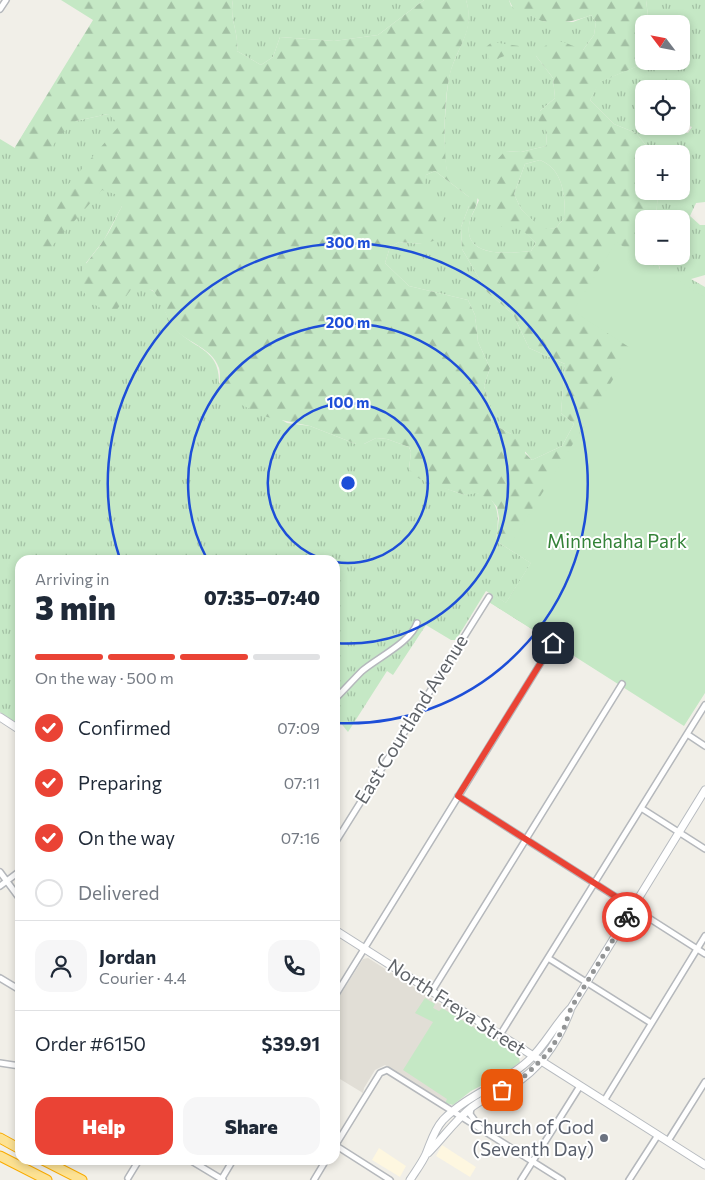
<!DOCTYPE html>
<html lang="en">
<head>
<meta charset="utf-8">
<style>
  :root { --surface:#fff; --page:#f6f6f7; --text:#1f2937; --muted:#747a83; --line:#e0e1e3; --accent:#ea4335 }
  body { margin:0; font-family:Commissioner,sans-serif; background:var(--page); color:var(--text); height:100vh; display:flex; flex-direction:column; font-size:19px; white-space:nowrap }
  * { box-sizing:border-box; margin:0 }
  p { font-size:16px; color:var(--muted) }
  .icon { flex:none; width:28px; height:28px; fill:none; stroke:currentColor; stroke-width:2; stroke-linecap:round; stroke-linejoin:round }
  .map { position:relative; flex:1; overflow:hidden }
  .side { position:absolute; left:15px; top:555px; width:325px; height:610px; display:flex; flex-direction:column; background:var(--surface); border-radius:15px; box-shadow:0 2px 8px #0003 }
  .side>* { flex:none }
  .needle { width:32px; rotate:302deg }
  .fabs { position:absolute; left:635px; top:15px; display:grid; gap:10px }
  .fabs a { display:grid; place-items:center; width:55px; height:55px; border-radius:10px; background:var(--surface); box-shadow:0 2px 8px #0003; font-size:25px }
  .pin { position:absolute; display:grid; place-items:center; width:42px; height:42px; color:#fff; margin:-21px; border-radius:10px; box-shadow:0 2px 8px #0006 }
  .courier { position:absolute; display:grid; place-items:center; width:50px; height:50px; margin:-25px; border:4px solid #ea4335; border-radius:50%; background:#fff; color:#222; box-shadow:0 1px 6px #0007 }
  .head em { font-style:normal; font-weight:800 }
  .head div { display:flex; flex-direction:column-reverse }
  .head { display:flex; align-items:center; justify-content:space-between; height:85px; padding:0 20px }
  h1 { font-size:32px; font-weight:800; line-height:38px }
  .bar { display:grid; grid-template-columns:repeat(4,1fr); gap:8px 5px; align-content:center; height:60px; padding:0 20px }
  .bar i { height:6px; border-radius:4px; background:var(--line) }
  .bar .selected { background:var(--accent) }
  .bar p { grid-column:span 4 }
  .line { display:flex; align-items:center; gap:12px; padding:0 20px; border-top:1px solid var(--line) }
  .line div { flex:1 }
  .round { display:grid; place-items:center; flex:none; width:52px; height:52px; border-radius:15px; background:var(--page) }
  ol { padding:0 20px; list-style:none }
  li { display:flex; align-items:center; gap:15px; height:55px }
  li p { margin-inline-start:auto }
  li .icon { padding:5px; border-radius:50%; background:var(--accent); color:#fff; stroke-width:4 }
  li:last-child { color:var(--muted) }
  li i { width:28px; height:28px; border:2px solid var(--line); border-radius:50% }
  .cta { display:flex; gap:10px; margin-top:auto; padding:10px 20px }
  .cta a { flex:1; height:58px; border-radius:15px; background:var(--accent); color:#fff; font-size:20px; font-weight:800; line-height:58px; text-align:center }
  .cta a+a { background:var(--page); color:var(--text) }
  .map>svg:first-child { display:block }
  .commercial { fill:#fef7e0 }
  .education { fill:#e1ded6 }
  .grass { fill:url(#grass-tufts); fill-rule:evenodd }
  .forest { fill:url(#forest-firs); fill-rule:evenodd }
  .green { fill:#c5e8c5 }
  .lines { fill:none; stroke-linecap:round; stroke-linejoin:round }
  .street-casing { stroke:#b5b8bc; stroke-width:8 }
  .secondary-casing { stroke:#b6babf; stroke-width:9 }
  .highway-casing { stroke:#f9ab00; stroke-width:11 }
  .street { stroke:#fff; stroke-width:5 }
  .secondary { stroke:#fff; stroke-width:7 }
  .highway { stroke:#fde293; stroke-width:9 }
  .done { stroke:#929495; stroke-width:5; stroke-dasharray:0 9 }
  .route { stroke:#ea4335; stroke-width:6 }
  .ring { fill:none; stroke:#1d4ed8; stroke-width:2.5 }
  .worship-dot { fill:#6b7280; stroke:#fff; stroke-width:2 }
  .labels { text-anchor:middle; stroke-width:4; stroke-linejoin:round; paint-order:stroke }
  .park-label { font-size:19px; fill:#348238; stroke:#fff }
  .street-label { font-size:19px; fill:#5f6368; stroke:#fff }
  .worship-label { font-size:19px; fill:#5b616d; stroke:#fff; text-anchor:end }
  .centre { fill:#1d4ed8; stroke:#fff; stroke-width:2.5 }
  .ring-label { font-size:15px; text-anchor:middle; font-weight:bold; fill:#1d4ed8; stroke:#fff; stroke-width:4; stroke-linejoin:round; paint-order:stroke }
</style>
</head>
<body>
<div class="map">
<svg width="705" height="1180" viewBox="0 0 705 1180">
  <defs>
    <pattern id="grass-tufts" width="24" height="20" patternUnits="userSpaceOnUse" patternTransform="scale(1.25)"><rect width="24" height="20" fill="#c5e8c5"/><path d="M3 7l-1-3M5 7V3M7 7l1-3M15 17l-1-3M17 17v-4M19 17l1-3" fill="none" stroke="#a3c0a4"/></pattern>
    <pattern id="forest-firs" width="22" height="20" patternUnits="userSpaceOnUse" patternTransform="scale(1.25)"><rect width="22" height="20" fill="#c5e8c5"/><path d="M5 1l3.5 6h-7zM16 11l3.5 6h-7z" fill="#a3c0a4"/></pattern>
  </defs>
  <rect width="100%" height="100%" fill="#f1efe8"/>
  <path class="commercial" d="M442,1145L476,1167L470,1177L436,1156Z
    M379,1148L406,1166L400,1177L372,1160Z"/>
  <path class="education" d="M368,958L489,1035L445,1103L385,1065L375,1070L364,1088L363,1093L335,1076V1003L363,959Z"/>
  <path class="grass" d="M233,0H424L378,35L334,41L280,37L273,57L261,65L237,51C239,31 229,20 233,0Z
    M466,0H509L511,6L545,22H573L591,15L596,22L594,35L583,50L536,56L553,78L555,98L540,111L547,132L546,146L521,152L505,151L502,227H520L536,243L531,251C513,253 464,259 469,225C470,217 476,208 479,200C470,191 456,182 448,172C441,161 446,87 450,73C458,46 475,30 466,0Z
    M646,0H705V202L696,203L690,216L700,225H705V275L691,279L705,287V318L661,274L657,256H681V219H656L658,191H681V154H653L636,133L614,124L590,100L599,82L650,61H681V24H649ZM644,89H681V123L692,127L688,133L664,126H644Z
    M108,114L137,122L122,206L104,240L86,263L124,298L132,287C139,287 148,287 154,292C165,301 164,315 173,326C191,349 220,347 219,383L287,423L310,426L356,444H364L376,438L387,439L409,447L411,452L409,469C426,480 442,488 462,494C467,496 472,492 477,493C503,498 498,522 496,541L531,563L506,603L486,591L456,640H451L426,625L393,675L387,671L348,732L335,716V560H20V725L0,712V139L15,148L30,123L76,121Z
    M540,160C563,169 565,195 565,217L556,228L542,230L521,209L514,194L525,164Z
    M435,171L469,197V206L461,227L462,249L487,292L513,314L529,348L565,364L561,413L574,424L562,446L532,460L511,434L491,423L492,413L484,386L490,368L478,342L475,315L468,300L409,286L385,263L390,247L399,242L422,244L423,185L426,175Z"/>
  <path class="forest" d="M61,0H233C229,20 239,31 237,51L261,65L273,57L280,37L334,41L378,35L424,0H466C476,31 457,46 450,74C444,98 443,146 447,170L476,189C481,207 471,210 469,226C465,259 512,253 531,251L536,243L520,228L502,227L492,220L496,161L505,151L521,152L546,146L547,132L538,120L540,111L555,98L553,78L536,56C553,34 560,41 583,50L594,35L596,22L591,15C576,21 562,24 547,22C534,20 535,13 516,14L509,0H646L649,24H644V61H650L600,82L590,100L614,124L636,133L653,154H644V191H658L656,219H644V256H657L705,514L618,683L489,602L493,595L506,603L531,563L496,541L499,518L497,507L492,501L477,493L465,495L431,484L416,477L409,469L411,452L409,447L387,439L376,438L364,444H356L310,426L267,417L229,399L220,391C219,384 221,375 219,368C211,345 183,343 171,324C164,312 162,300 152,290L132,288L116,311L111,312C102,310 94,305 88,298C69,274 91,260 103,241C111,230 116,217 122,206L118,195L102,190L44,255L35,248L48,208L120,125L108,114L76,121L56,140L42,171L34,175L15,147L93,20ZM540,160C563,169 565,195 565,217L556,228L542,229L521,209L514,194L525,164ZM435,171L469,197V206L461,227L462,249L487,292L513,314L529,348L565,364L561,413L574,424L562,446L532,460L525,453L528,435L511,434L491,423L492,413L484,386L490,368L478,342L475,315L468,300L409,286L385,263L390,247L399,242L422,244L437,240L441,232L444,211L423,201L426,175Z
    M492,42L519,46L518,51L499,58L494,68L490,67L486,47Z"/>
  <path class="green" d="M616,242L705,297V693L684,726L489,602L493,595L506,603L531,563L508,548L632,349L573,311Z
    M425,998L435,1004L433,1008L439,1011L442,1008L518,1054L520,1062L504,1074L471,1091L453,1105L445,1103L447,1099L403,1070L433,1022L415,1013Z"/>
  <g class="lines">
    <defs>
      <path id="street" d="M0,9L6,0
        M335,699C344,690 353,680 362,671C377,658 411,642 417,623
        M687,734L705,746
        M458,796L705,954
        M641,808L705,849
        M335,843L489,597
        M0,872L20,899
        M0,886L20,871
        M548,958L651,1023
        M0,978L20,990
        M432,991L622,684
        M335,996L553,643
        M500,1035L705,705
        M0,1063L20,1066
        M604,1101L705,936
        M471,1108L470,1114L480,1128
        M668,1141L705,1082
        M335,1145L390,1180
        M335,1146L380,1073L387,1070L562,1180
        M190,1160L223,1180
        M128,1178L139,1160
        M221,1180L233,1160
        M314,1180L326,1160
        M521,1180L580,1086
        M629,1180L658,1135"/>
      <path id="secondary" d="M0,717L20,730
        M335,930L705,1165
        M428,1153C443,1138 455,1120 472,1107C485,1097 499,1092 513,1085C541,1068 559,1040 570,1011
        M410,1180C415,1172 422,1163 426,1154C431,1142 434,1130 443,1120C468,1094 502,1085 528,1061C545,1046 555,1024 571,1008L705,790"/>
      <path id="highway" d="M0,1138L20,1149
        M0,1156L47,1180
        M43,1160L82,1180"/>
    </defs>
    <use href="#street" class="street-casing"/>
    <use href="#secondary" class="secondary-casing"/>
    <use href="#highway" class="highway-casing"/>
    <use href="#street" class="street"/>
    <use href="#secondary" class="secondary"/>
    <use href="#highway" class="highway"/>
  </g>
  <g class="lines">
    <path class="done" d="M502,1090L526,1075L548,1053L564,1028L571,1008L627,917"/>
    <path class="route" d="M553,643L458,796L632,907L627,917"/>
  </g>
  <g class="ring">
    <path d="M326 560A80 80 0 1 1 335 562"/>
    <path d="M207 559A160 160 0 1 1 335 643"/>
    <path d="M120 559A240 240 0 1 1 335 723"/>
  </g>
  <circle class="worship-dot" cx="604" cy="1138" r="5"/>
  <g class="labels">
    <g class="park-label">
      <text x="617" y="548">Minnehaha Park</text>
    </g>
    <g class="street-label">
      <text transform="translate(411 719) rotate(-58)" y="7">East Courtland Avenue</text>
      <text transform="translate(457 1007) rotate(33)" y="7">North Freya Street</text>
    </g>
    <g class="worship-label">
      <text x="594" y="1134">Church of God<tspan x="594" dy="22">(Seventh Day)</tspan></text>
    </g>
  </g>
  <circle cx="348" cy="483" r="8" class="centre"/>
  <g class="ring-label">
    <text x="348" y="248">300 m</text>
    <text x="348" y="328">200 m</text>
    <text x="348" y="408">100 m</text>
  </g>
</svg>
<div class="fabs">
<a><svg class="needle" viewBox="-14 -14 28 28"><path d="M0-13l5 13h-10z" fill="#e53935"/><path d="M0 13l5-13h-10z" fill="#747a83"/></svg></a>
<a><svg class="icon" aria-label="locate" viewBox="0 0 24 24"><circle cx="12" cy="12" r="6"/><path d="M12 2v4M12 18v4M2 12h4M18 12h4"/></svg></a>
<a>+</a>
<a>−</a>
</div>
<div class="pin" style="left:502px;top:1090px;background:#ea580c"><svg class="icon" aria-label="bag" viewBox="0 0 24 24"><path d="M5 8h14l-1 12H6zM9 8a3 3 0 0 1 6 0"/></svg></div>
<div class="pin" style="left:553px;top:643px;background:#1f2937"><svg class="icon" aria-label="home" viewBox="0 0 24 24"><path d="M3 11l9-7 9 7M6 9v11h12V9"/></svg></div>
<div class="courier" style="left:627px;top:917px"><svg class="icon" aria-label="bike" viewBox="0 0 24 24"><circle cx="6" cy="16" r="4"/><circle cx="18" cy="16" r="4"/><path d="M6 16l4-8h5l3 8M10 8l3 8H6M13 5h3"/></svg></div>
<section class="side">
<div class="head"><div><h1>3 min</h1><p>Arriving in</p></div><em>07:35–07:40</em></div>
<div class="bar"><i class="selected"></i><i class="selected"></i><i class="selected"></i><i></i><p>On the way · 500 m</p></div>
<ol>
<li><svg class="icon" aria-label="check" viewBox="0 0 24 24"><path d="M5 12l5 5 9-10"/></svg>Confirmed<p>07:09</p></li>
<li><svg class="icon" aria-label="check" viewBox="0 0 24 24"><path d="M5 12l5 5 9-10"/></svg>Preparing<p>07:11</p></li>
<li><svg class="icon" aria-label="check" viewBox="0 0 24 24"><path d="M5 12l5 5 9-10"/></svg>On the way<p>07:16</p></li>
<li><i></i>Delivered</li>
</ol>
<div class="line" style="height:90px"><a class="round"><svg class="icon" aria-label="person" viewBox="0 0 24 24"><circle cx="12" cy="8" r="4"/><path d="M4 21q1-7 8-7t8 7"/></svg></a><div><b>Jordan</b><p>Courier · 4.4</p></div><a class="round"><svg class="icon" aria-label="phone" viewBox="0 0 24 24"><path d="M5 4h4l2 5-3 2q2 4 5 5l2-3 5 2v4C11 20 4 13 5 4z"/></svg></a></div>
<div class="line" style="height:65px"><div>Order #6150</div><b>$39.91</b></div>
<div class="cta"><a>Help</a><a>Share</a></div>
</section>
</div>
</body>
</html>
